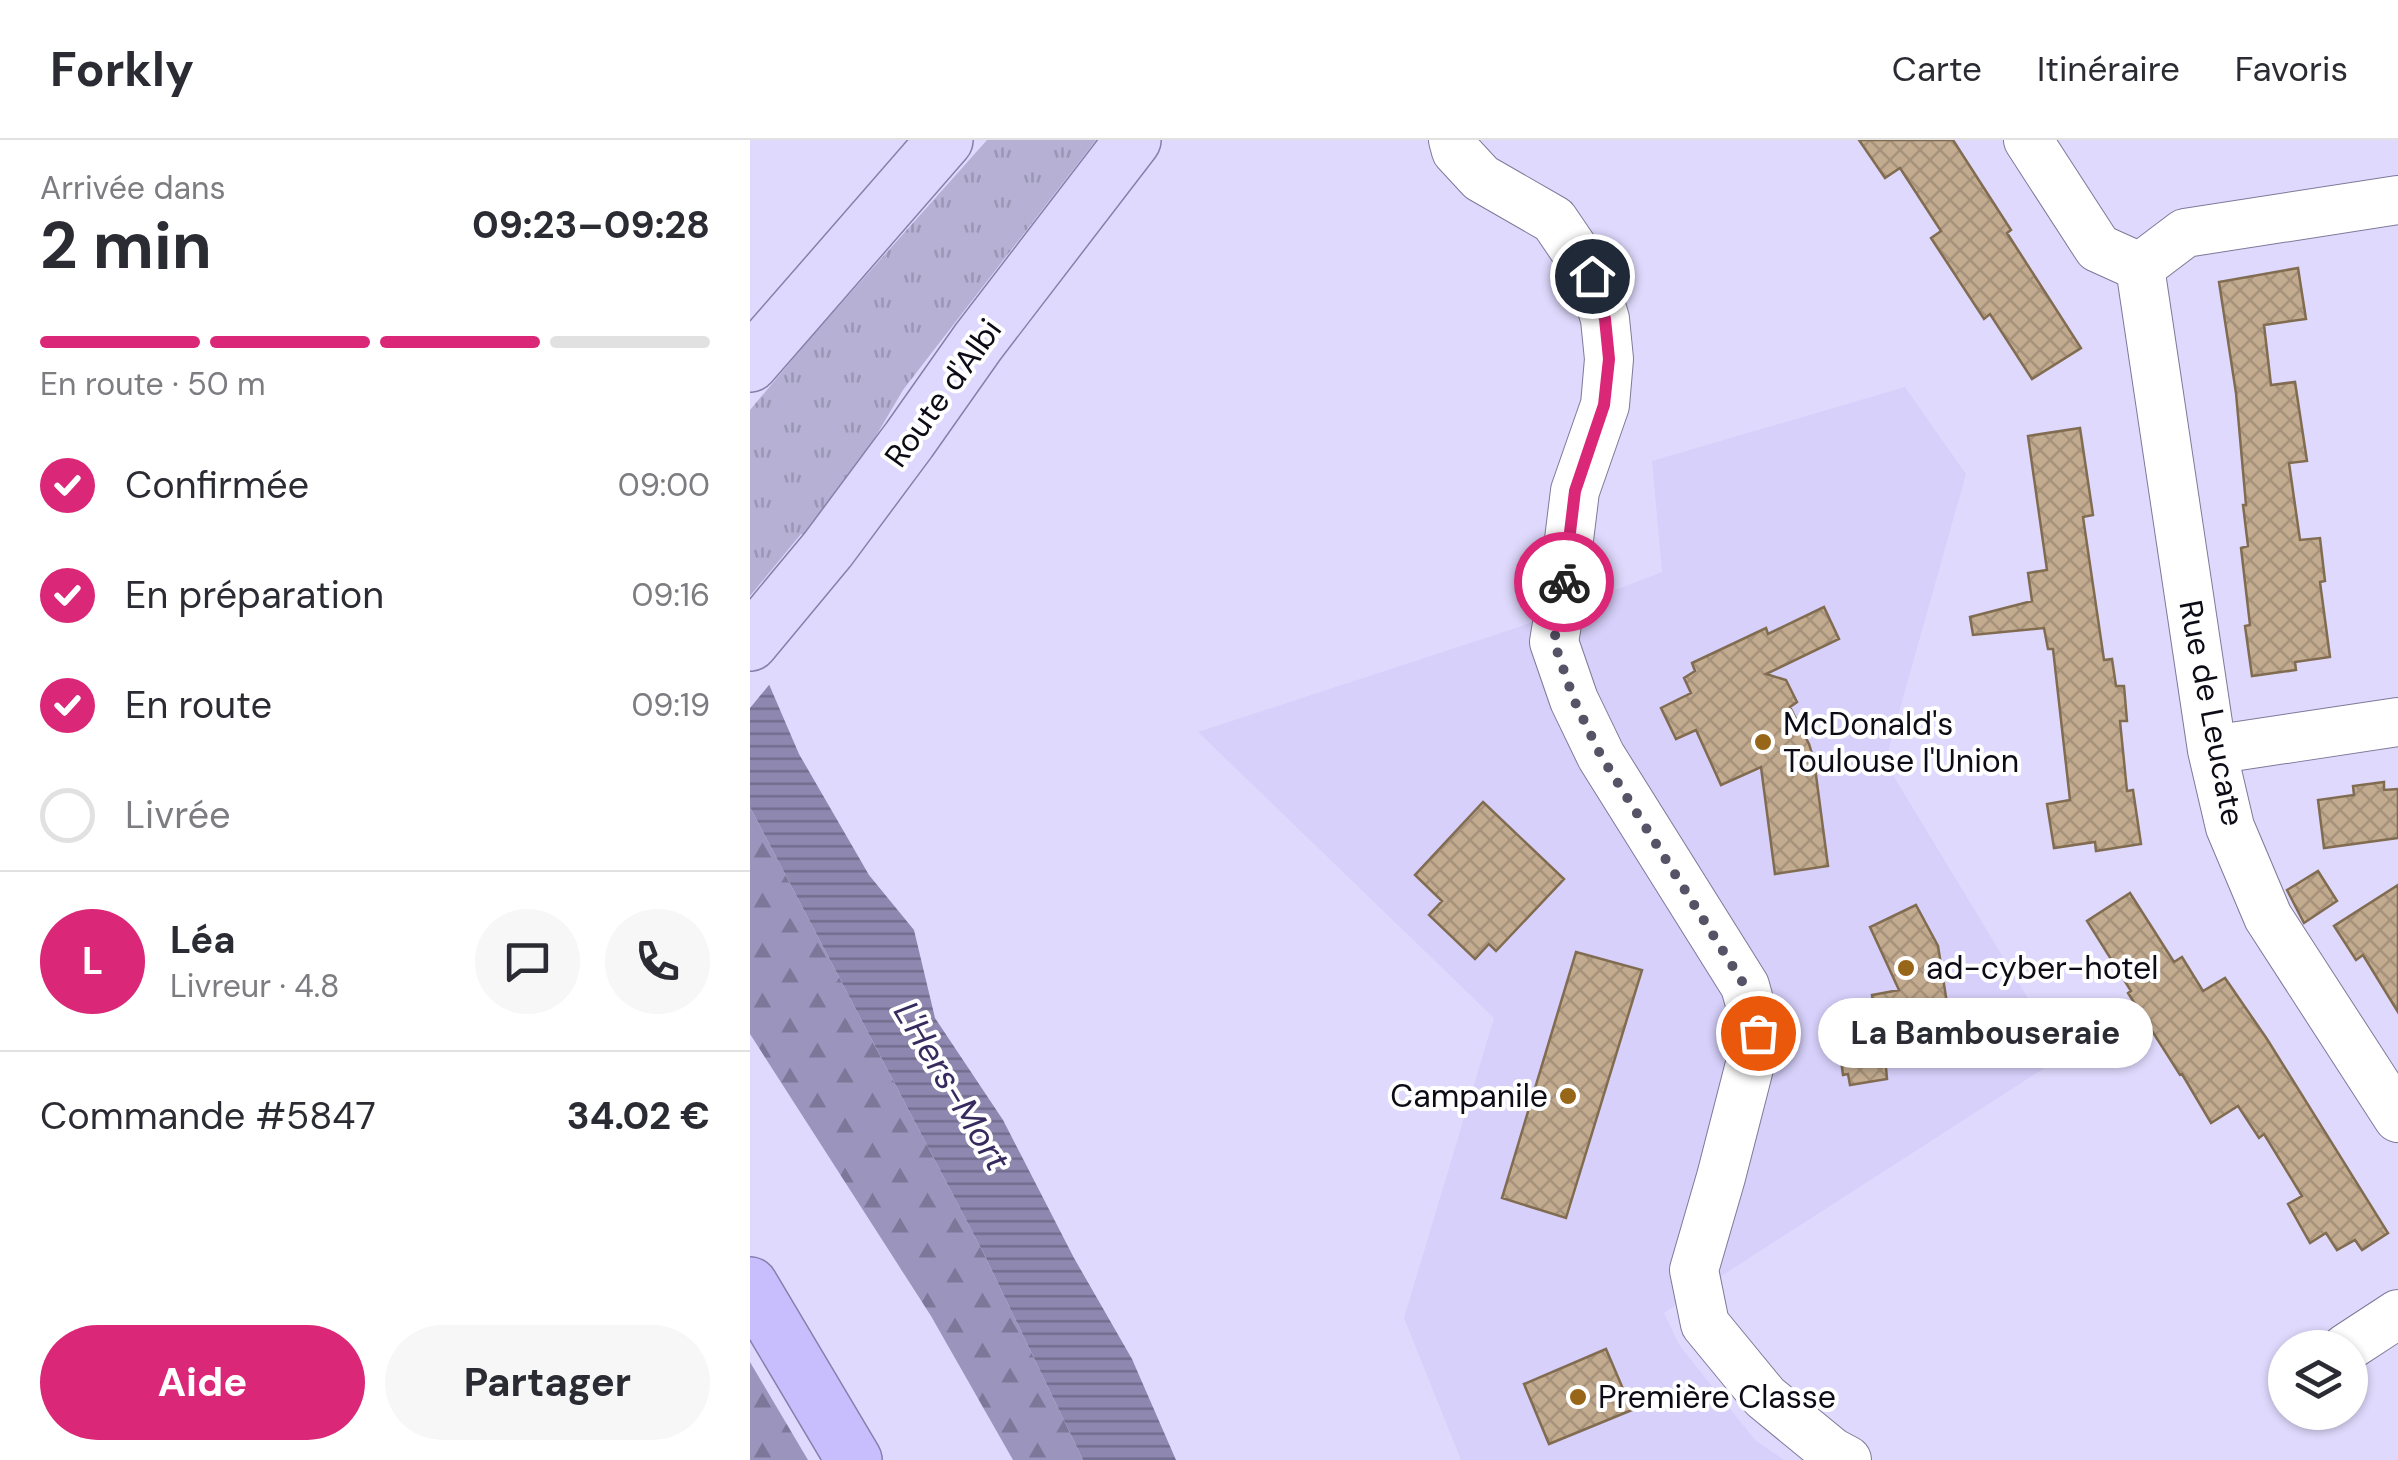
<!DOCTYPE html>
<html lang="fr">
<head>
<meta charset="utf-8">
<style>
  :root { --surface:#fff; --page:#f7f7f7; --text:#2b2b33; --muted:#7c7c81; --line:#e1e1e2; --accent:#db2777 }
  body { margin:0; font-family:"DM Sans",sans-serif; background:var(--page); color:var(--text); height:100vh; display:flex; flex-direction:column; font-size:38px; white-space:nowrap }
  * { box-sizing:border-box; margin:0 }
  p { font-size:32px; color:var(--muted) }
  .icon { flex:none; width:55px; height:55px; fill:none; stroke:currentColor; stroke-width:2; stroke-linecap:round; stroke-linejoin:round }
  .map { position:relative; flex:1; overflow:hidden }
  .details { display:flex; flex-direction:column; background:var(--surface); width:750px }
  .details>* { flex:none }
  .tools { position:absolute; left:1518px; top:1190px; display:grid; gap:20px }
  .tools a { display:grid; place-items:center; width:100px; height:100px; border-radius:50%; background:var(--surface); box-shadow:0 2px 8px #0004; font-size:50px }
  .pin { position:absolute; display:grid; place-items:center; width:85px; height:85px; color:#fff; margin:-42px; border:5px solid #fff; border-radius:50%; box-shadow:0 2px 10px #0007 }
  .courier { position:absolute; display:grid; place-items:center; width:100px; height:100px; margin:-50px; border:8px solid #db2777; border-radius:50%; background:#fff; color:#222; box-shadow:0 2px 12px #0007 }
  .bubble { position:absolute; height:70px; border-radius:35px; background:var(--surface); box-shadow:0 2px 8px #0004; font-size:32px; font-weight:700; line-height:70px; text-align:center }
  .head em { font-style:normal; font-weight:700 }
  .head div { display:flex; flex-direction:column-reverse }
  .head { display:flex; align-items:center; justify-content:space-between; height:170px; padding:0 40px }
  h1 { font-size:65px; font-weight:700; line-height:75px }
  .bar { display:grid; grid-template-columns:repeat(4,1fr); gap:15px 10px; align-content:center; height:120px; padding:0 40px }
  .bar i { height:12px; border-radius:8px; background:var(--line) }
  .bar .active { background:var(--accent) }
  .bar p { grid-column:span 4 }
  .line { display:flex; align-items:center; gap:25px; padding:0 40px; border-top:2px solid var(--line) }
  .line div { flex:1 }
  .round { display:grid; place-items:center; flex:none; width:105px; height:105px; border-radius:52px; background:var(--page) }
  ol { padding:0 40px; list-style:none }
  li { display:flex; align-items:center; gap:30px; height:110px }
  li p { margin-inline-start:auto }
  li .icon { padding:10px; border-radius:50%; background:var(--accent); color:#fff; stroke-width:4 }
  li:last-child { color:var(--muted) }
  li i { width:55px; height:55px; border:5px solid var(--line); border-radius:50% }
  .cta { display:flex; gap:20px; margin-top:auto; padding:20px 40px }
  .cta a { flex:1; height:115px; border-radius:60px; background:var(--accent); color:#fff; font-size:40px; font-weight:700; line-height:115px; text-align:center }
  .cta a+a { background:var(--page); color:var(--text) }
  header { display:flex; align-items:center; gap:60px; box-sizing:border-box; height:140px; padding:0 50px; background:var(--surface); border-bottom:2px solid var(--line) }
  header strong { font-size:48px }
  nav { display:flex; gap:55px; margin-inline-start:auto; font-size:35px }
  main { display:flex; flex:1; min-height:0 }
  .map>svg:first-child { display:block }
  .built { fill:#d6d0fa }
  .grass { fill:url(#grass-tufts) }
  .forest { fill:url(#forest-firs) }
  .water { fill:url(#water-rules) }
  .pier { fill:#dfdafd }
  .building { fill:url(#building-cross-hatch); stroke:#816c51; stroke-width:2.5 }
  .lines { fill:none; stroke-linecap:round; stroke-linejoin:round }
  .minor-casing { stroke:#7e7999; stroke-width:50 }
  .major-casing { stroke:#877fac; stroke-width:58 }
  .highway-casing { stroke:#877fac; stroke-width:58 }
  .minor { stroke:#fff; stroke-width:48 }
  .major { stroke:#ded8fe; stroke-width:55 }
  .highway { stroke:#c8befd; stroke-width:55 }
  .done { stroke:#565367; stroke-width:10; stroke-dasharray:0 18 }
  .route { stroke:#db2777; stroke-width:12 }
  .poi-dot { fill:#976618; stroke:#fff; stroke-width:4 }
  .labels { text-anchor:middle; stroke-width:8; stroke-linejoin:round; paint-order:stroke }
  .street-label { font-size:32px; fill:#0d0b16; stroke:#fff }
  .poi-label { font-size:32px; fill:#0d0b16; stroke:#fff; text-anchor:start }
  .water-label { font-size:35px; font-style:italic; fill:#372a5e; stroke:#fff }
</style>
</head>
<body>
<header>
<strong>Forkly</strong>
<nav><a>Carte</a><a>Itinéraire</a><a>Favoris</a></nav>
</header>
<main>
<section class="details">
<div class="head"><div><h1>2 min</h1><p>Arrivée dans</p></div><em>09:23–09:28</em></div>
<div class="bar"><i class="active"></i><i class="active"></i><i class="active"></i><i></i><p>En route · 50 m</p></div>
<ol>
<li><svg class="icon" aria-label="check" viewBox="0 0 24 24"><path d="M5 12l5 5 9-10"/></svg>Confirmée<p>09:00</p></li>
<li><svg class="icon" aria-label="check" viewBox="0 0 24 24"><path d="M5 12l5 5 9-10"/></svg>En préparation<p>09:16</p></li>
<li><svg class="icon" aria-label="check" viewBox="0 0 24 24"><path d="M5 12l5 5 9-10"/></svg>En route<p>09:19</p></li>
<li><i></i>Livrée</li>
</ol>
<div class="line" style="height:180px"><b class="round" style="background:var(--accent);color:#fff">L</b><div><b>Léa</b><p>Livreur · 4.8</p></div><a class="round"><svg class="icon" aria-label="chat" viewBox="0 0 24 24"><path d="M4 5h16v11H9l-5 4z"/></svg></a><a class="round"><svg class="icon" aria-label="phone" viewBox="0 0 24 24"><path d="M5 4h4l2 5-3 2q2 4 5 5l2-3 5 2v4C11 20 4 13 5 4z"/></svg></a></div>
<div class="line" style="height:130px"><div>Commande #5847</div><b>34.02 €</b></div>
<div class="cta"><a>Aide</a><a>Partager</a></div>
</section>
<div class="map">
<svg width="1648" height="1320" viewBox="0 0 1648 1320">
  <defs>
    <pattern id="grass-tufts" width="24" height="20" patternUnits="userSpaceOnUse" patternTransform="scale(2.5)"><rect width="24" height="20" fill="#b5b0d4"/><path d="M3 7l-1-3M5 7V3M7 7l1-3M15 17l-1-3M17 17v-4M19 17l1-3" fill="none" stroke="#9a96b5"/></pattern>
    <pattern id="forest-firs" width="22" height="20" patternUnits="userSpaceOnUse" patternTransform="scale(2.5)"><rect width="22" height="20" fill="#9b95be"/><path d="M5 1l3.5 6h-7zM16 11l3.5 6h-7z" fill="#7d7899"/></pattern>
    <pattern id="water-rules" width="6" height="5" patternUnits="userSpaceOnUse" patternTransform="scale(2.5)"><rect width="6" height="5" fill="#8e88b0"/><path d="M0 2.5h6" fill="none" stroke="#726d8e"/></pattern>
    <pattern id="building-cross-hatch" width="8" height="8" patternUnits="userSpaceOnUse" patternTransform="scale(2.5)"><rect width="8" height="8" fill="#c2ab8f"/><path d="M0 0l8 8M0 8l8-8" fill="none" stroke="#a6927b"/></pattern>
  </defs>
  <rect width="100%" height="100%" fill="#dfdafd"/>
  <path class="built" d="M1155,247L1216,334L1135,622L1313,916L914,1173L930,1206L1005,1300L1034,1320H711L654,1178L744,878L448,592L769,487L912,432L902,321Z"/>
  <path class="grass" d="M237,0H346L153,250L106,330L57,397L51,394L0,456V270L63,195Z"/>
  <path class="forest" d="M0,667L234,1114L333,1320H263L181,1176L0,894Z
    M0,1222L58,1320H0Z"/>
  <path class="water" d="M0,500L49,614L119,735L164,790L185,878L253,980L324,1118L382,1219L426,1320H333L234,1114L0,667Z"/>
  <path class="pier" d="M0,495L4,498L23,540L0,568Z"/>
  <path class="building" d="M1109,0H1203L1261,90L1257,93L1331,208L1282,239L1240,174L1234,179L1181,98L1191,91L1150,28L1135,38Z
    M1548,128L1556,179L1514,185L1521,245L1545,242L1557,321L1539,323L1550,400L1570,398L1575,441L1570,442L1580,517L1545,522L1546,530L1502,536L1495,486L1500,485L1491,408L1498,406L1493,365H1496L1486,253L1469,142Z
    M1330,288L1343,375L1333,377L1354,520L1362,519L1366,546H1374L1377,581H1370L1377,651L1383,650L1391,704L1346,711L1345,702L1304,708L1297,664L1320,660L1303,509H1298L1294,488L1223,495L1220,477L1282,461L1278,433L1297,430L1278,296Z
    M1074,467L1089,499L1016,534L1036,540L1047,562L1040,567L1059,604L1064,620L1078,726L1025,734L1011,627L971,645L946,590L926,599L911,568L941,553L934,538L945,531L942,523L1016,488L1018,494Z
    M1634,642V650L1648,649V698L1574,708L1568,660L1604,655L1603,646Z
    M733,662L814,739L746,811L739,804L725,819L679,775L692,761L665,735Z
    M1568,731L1587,761L1554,783L1537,750Z
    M1648,745V872L1613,815L1606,820L1584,786Z
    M1380,753L1424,822L1432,817L1453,851L1475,838L1517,899L1638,1093L1612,1110L1605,1100L1587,1110L1576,1093L1560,1103L1538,1064L1552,1056L1514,994L1509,998L1488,966L1461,983L1432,934L1430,935L1378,853L1381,851L1337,781Z
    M1166,765L1188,806L1204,908L1153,917V924L1136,927L1137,939L1100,945L1098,934L1093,935L1087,891L1091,889V879L1124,875L1122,855L1149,850L1120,787Z
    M826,812L892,830L816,1078L752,1058Z
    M856,1209L882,1270L799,1304L774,1244Z"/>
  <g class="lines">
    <defs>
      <path id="minor" d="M703,0L706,11L731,38L804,80L842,136L855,179L859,219L855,265L825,351L813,448L804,502L824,560L851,616L995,846L1008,893L971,1037L944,1130L955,1184L1015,1257L1082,1312L1097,1320
        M1278,0L1348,108L1390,127L1435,93L1648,60
        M1390,127L1462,610L1480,687L1518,777L1648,978
        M1462,610L1648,582
        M1596,1208L1648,1174"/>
      <path id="major" d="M0,224L195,0
        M0,503L78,409L159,300L228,202L383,0"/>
      <path id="highway" d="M0,1145L104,1320"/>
    </defs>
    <use href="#minor" class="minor-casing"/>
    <use href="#major" class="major-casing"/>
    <use href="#highway" class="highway-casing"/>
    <use href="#minor" class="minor"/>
    <use href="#major" class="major"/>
    <use href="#highway" class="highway"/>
  </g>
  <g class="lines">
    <path class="done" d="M814,442L804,502L824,560L851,616L995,846L1008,893"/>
    <path class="route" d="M814,442L825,351L854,265L859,219L855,179L842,136"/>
  </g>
  <g class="poi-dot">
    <circle cx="1013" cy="602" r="10"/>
    <circle cx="1156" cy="828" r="10"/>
    <circle cx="818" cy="956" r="10"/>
    <circle cx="828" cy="1257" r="10"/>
  </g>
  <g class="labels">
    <g class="street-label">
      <text transform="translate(193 253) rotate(-54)" y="11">Route d'Albi</text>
      <text transform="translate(1462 573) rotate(79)" y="11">Rue de Leucate</text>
    </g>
    <g class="poi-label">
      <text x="1033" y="595">McDonald's<tspan x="1033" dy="37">Toulouse l'Union</tspan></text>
      <text x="1176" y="839">ad-cyber-hotel</text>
      <text x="798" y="967" text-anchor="end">Campanile</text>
      <text x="848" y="1268">Première Classe</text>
    </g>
    <g class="water-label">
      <text transform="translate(202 946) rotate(59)" y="12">L'Hers-Mort</text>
    </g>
  </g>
</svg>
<div class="tools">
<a><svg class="icon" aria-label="layers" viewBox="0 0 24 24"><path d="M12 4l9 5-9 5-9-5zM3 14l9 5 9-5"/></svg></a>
</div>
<div class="pin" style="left:1008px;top:893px;background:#ea580c"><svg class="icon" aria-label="bag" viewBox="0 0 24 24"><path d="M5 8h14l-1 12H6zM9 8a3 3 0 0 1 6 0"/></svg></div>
<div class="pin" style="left:842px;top:136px;background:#1f2937"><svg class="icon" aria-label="home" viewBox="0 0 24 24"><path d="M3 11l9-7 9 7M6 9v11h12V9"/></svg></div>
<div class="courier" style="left:814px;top:442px"><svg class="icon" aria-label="bike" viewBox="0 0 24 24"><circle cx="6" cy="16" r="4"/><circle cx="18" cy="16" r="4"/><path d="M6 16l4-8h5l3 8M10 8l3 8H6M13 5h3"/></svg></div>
<div class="bubble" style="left:1068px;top:858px;width:335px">La Bambouseraie</div>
</div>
</main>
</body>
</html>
